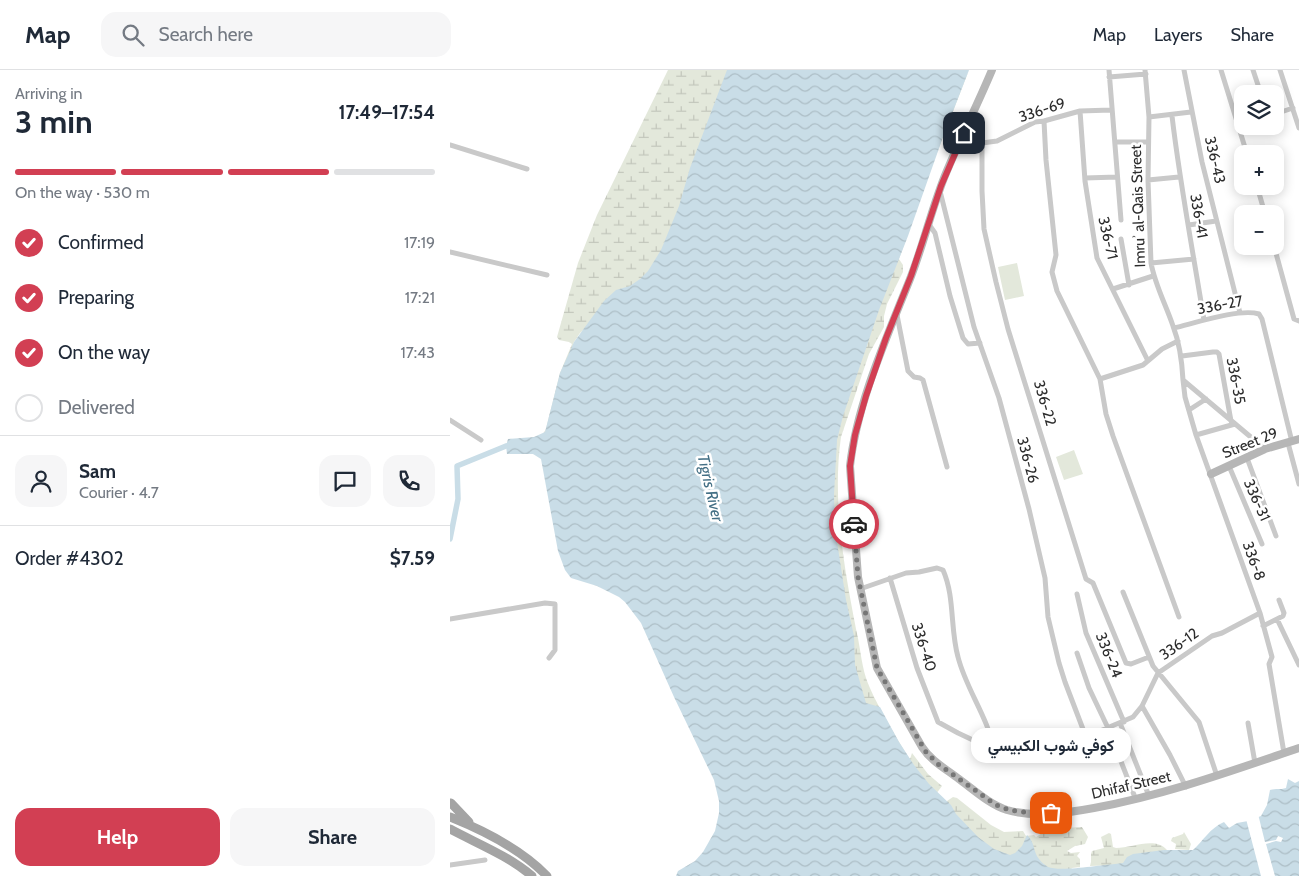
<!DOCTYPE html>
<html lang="en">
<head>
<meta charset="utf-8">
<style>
  :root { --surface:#fff; --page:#f6f6f7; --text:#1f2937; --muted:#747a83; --line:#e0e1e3; --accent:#d23f53 }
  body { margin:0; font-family:Cabin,Vazirmatn,sans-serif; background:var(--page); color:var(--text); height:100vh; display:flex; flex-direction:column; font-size:19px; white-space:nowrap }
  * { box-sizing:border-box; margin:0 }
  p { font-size:16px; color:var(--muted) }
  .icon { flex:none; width:28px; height:28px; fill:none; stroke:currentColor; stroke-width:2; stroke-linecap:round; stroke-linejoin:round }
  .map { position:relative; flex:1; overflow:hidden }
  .side { display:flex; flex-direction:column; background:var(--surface); width:450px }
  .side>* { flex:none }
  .controls { position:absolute; left:784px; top:15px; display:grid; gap:10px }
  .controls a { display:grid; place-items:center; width:50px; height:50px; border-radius:10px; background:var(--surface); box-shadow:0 2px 12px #0003; font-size:25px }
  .pin { position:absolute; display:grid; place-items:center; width:42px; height:42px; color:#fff; margin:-21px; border-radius:10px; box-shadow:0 2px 8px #0006 }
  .courier { position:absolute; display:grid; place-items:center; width:50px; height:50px; margin:-25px; border:4px solid #d23f53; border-radius:50%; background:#fff; color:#222; box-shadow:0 1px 6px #0007 }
  .bubble { position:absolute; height:35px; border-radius:15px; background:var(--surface); box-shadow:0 2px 12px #0003; font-size:16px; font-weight:700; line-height:35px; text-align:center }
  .headline em { font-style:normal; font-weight:700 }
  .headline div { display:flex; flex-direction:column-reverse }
  .headline { display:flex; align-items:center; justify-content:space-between; height:85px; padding:0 15px }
  h1 { font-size:32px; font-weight:700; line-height:38px }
  .bar { display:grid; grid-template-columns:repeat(4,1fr); gap:8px 5px; align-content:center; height:60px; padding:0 15px }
  .bar i { height:6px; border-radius:4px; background:var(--line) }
  .bar .selected { background:var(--accent) }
  .bar p { grid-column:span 4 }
  .line { display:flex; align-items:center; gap:12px; padding:0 15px; border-top:1px solid var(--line) }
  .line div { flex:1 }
  .round { display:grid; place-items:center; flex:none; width:52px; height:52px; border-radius:15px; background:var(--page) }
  ol { padding:0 15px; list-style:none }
  li { display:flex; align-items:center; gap:15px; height:55px }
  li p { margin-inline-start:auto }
  li .icon { padding:5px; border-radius:50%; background:var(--accent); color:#fff; stroke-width:4 }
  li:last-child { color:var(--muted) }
  li i { width:28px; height:28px; border:2px solid var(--line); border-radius:50% }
  .button { display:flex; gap:10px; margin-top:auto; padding:10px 15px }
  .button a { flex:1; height:58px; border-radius:15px; background:var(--accent); color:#fff; font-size:20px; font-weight:700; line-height:58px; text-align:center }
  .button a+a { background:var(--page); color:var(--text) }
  header { display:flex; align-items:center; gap:30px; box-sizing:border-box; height:70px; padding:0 25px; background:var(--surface); border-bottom:1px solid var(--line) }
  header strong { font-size:24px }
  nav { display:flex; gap:28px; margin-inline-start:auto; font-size:18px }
  .search { width:350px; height:45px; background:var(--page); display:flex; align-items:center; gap:12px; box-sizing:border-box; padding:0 18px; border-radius:15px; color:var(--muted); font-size:19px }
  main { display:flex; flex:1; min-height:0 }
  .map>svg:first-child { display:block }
  .wetland { fill:url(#wetland-marsh) }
  .pitch { fill:#e3e8db }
  .water { fill:url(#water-waves) }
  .pier { fill:#fff }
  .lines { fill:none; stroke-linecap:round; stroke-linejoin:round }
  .canal { stroke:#c9dde7; stroke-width:5.5 }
  .street { stroke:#c9c9c9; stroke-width:5 }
  .secondary { stroke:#b6b6b6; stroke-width:8 }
  .primary { stroke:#a4a4a4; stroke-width:9 }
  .done { stroke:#767676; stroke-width:5; stroke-dasharray:0 9 }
  .route { stroke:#d23f53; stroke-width:6 }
  .labels { text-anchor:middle; stroke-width:5; stroke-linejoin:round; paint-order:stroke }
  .street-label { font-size:15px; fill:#2c2c2c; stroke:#fff }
  .water-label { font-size:16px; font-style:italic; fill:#436f85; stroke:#fff }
</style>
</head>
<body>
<header>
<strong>Map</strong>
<div class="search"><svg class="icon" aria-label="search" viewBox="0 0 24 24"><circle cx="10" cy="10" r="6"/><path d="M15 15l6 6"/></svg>Search here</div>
<nav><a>Map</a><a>Layers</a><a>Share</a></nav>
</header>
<main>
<section class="side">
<div class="headline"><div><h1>3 min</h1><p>Arriving in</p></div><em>17:49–17:54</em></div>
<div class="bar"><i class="selected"></i><i class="selected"></i><i class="selected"></i><i></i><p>On the way · 530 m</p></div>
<ol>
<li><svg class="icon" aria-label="check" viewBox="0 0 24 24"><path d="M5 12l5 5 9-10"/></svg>Confirmed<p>17:19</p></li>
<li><svg class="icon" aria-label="check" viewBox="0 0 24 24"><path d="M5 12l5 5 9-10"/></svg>Preparing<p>17:21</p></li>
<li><svg class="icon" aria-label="check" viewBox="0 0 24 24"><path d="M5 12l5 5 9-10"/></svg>On the way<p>17:43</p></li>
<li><i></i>Delivered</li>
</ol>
<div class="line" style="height:90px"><a class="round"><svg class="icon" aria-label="person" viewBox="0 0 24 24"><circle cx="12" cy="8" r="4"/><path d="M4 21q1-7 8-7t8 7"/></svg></a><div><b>Sam</b><p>Courier · 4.7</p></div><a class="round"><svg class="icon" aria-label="chat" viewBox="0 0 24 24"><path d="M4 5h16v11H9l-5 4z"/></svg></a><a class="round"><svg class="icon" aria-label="phone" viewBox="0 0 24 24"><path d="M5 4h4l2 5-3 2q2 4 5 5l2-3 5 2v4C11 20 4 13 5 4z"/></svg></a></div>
<div class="line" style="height:65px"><div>Order #4302</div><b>$7.59</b></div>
<div class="button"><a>Help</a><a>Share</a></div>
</section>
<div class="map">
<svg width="849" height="806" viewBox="0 0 849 806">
  <defs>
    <pattern id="wetland-marsh" width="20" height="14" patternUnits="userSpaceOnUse" patternTransform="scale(1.25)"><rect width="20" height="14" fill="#e3e8db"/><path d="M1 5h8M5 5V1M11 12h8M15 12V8" fill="none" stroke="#c3c7bc"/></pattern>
    <pattern id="water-waves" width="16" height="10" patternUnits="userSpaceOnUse" patternTransform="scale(1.25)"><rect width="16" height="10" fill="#c9dde7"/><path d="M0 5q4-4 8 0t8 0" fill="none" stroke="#adbec6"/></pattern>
  </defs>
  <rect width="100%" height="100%" fill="#fff"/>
  <path class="wetland" d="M218,0H302L205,196L130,263L124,272L98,361L93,366L84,367L93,364L96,359L110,303L122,274L119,272L109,270L107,267L128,193L147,145Z
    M519,0L483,93L449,189L453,195V202L437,234L434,246V257L419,284L391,367C382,430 394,497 406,559C410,575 411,592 416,608C424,631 444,663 457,685L460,689L462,683L478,704L492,716L486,724L479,729L420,635L413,634L384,507L382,371L482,78Z
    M503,727L507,728L541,755L554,762L573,761L576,766L584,765L586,767C598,758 617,758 632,757L638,767L635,774L625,776L617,781L621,783L630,782L627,786L630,789V797L622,798L619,802L555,792L497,740V731Z
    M734,762L741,774L739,780L725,779L726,774L721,771L722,768L733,764Z
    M659,763L661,764L663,777L666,778C682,778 705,766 717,780H714L694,794L640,796L641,792V784L642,781L654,778L651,767Z"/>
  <path class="pitch" d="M567,193L574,226L555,230L548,197Z
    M624,380L633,404L614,410L606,387Z"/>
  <path class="water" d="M277,0H519L493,67L458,166L429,240L393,346L387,370L384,425L385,459L396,530L404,566L405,595L416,633L430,637L449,672L464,695L479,714L501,735L506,744L528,767L544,779L560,785L565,783L572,776L577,765C585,772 583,782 589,789C591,792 595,795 598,797C610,802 650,795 665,794L673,793L677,787L683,784L714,780H743C753,771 760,758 774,752L779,758L787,753L798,751L811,746L817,735L820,720C826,718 830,720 836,718L838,709L845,713L849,711V806H226L228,801L245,791L253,782L265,761L269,743V731L264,710L224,627L191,553L175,532L169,527L147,516L121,508L115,500L108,481L91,389L83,384H57L56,376L58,369L84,367L95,362L110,303L124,272L154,231L166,220L180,216L190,209L198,201L211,180L229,136L240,98Z"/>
  <path class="pier" d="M808,744L815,772L826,770L828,766L833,768L831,772L826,771L816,774L825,806H811L796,749Z"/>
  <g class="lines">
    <path class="canal" d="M0,469L8,429L7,396L56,376L62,375"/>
    <path class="street" d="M659,0L671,150
      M695,0L699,47L698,110L701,193C705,215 716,235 723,256C730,274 732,291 733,310L815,379
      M734,0L752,92L790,243
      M771,0L797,84
      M803,0L811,24
      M830,0L849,58
      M659,7L696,4
      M630,41L635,111L647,188L698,291
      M825,44L843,38
      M722,46C730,114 743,182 754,250
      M699,47L741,42
      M521,50L532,57V121L534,159L546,212L558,259L636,509L643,513L676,593L681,594L699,587
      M594,51L596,90L606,185L602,202L607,221L650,309L656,344L663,366L729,547
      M665,72H698
      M532,73L547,71L585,52L594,51L630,41L661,40
      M0,75L77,99
      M635,108L667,107
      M698,110L729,107
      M807,116L815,144
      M490,121L524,257L549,328L579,439L595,508L598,547L609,593L615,612L636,667
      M478,153L485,163L500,226L513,268L518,274L530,273
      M739,155L766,151
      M671,169L679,215
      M824,176L844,249L849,251
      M0,182L97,205
      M701,193L744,189
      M663,219L703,206
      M447,245L458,301L464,307L470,308L473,310L497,397
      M724,258C745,253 790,238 809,244L812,249L842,372
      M732,286L763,282H767L769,284L781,351
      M650,309L693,295L712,279L728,271
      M733,310L735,327L746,365L810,543L822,587L819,594L834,683
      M739,340L756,329
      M0,350L31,370
      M746,365L785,354
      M838,373L849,414
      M797,388L826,466
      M779,396L812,474
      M440,508L467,598L488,652L508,663L544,680L562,684L570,685L610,678L683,647L692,636L708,603L762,566L772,563L810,543
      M410,519L456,503L469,502L487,498L493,500C505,527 500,559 508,587C516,619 538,647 544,680
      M673,522L703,596L749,652L767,706
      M627,524L636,563L674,652
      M0,549L95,533L105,534V580L99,588
      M827,549L849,595
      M813,556L833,546L834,543L829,530
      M627,583L639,618L658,658L686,730
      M692,636L720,685L736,717
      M670,653L699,726
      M798,653L805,693
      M0,795L35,790"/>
    <path class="secondary" d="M542,0C527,36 509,71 494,108C481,141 473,176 460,209C437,267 407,333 400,396L408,507L427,598L472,677C481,691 496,699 509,709C524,720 539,734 557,740C584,748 617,743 644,738C715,725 781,701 849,678
      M761,404L815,379L849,369"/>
    <path class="primary" d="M1,733L19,752
      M0,747C35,761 71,779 97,806
      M0,759C28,774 57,785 82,806"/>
  </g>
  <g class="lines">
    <path class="done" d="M404,454L408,507L427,598L476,682L488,694L546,735L559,740L573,742L601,743"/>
    <path class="route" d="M404,454L400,396L405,365L416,326L436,268L461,206L491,116L514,63"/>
  </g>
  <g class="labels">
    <g class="street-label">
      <text transform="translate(592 40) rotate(-18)" y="5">336-69</text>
      <text transform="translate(765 90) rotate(77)" y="5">336-43</text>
      <text transform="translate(688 136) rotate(-92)" y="5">Imruʾ al-Qais Street</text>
      <text transform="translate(749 146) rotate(80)" y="5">336-41</text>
      <text transform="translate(658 168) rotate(77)" y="5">336-71</text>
      <text transform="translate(770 235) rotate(-11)" y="5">336-27</text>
      <text transform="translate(786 311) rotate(79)" y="5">336-35</text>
      <text transform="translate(595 333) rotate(74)" y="5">336-22</text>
      <text transform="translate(800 373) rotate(-22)" y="5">Street 29</text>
      <text transform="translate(578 390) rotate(75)" y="5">336-26</text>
      <text transform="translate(807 430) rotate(66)" y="5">336-31</text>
      <text transform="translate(804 491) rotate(70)" y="5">336-8</text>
      <text transform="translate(729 574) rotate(-35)" y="5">336-12</text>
      <text transform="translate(474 577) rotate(72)" y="5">336-40</text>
      <text transform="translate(659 585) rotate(68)" y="5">336-24</text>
      <text transform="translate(681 715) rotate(-13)" y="5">Dhifaf Street</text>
    </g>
    <g class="water-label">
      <text transform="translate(261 418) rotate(77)" y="6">Tigris River</text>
    </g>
  </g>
</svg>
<div class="controls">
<a><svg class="icon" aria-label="layers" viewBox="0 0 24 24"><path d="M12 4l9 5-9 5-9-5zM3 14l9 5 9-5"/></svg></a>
<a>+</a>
<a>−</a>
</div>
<div class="pin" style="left:601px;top:743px;background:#ea580c"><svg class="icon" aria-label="bag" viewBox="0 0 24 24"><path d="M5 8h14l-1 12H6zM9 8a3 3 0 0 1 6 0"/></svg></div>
<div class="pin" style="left:514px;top:63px;background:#1f2937"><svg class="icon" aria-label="home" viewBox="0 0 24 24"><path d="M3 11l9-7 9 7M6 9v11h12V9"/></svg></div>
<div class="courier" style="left:404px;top:454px"><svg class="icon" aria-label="car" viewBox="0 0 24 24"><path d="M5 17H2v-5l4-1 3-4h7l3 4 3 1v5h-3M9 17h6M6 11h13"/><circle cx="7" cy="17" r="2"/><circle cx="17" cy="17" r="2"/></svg></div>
<div class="bubble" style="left:521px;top:658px;width:160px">كوفي شوب الكبيسي</div>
</div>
</main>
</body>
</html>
